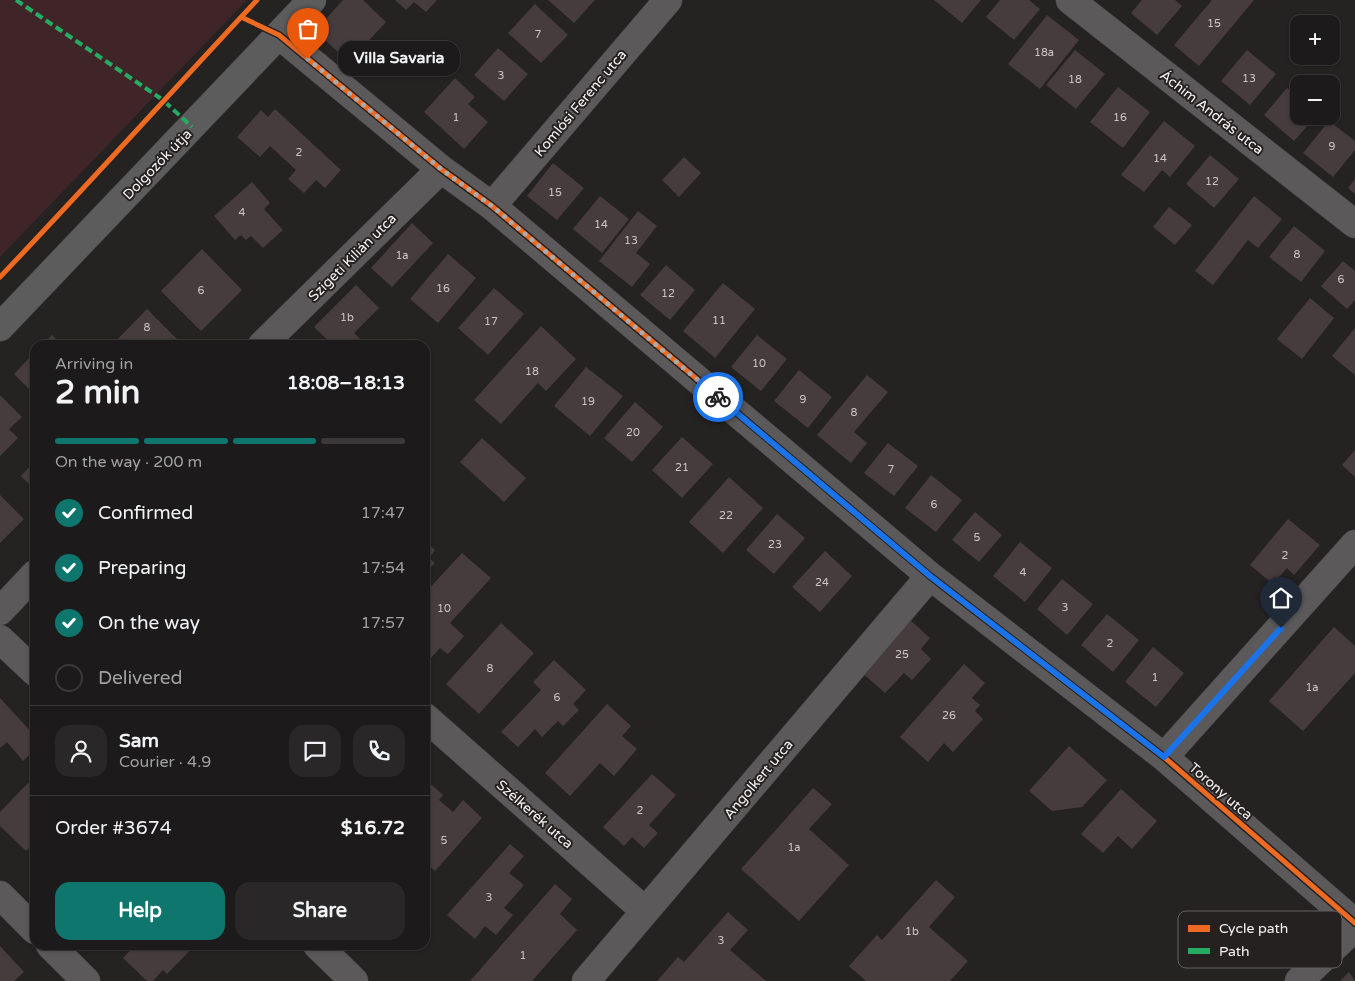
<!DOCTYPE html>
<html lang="en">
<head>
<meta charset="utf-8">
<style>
  :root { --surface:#1c1a1a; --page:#292727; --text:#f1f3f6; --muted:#a0a1a2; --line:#3a3839; --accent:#0f766e }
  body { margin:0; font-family:"Varela Round",sans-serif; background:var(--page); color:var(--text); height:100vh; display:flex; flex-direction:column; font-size:19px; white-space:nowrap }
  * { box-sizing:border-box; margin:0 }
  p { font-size:16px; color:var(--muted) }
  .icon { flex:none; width:28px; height:28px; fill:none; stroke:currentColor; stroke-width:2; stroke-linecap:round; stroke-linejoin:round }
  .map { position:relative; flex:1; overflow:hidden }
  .side { position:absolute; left:30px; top:340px; width:400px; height:610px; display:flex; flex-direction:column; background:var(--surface); border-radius:15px; box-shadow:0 1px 4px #0004,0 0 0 1px var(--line) }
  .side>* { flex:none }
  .controls { position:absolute; left:1290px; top:15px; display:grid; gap:10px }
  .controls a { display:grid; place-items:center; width:50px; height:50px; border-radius:10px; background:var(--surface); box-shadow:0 1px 4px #0004,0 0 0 1px var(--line); font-size:25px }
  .pin { position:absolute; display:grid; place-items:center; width:42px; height:42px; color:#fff; margin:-51px -21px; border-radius:50% 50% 50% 0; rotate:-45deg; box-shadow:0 0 5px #0007 }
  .pin .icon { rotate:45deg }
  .courier { position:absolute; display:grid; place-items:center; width:50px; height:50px; margin:-25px; border:4px solid #1a73e8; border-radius:50%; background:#fff; color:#222; box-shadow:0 1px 6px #0007 }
  .bubble { position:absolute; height:35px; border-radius:15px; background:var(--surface); box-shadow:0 1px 4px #0004,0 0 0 1px var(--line); font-size:16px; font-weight:700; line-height:35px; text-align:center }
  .headline em { font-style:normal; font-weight:700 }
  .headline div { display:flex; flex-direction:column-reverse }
  .headline { display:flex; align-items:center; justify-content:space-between; height:85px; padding:0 25px }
  h1 { font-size:32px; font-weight:700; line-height:38px }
  .bar { display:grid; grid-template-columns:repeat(4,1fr); gap:8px 5px; align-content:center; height:60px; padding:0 25px }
  .bar i { height:6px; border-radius:4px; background:var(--line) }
  .bar .current { background:var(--accent) }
  .bar p { grid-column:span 4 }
  .line { display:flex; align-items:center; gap:12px; padding:0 25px; border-top:1px solid var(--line) }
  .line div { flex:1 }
  .round { display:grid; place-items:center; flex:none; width:52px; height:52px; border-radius:15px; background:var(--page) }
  ol { padding:0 25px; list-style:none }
  li { display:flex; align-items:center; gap:15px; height:55px }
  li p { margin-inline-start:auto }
  li .icon { padding:5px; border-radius:50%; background:var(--accent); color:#fff; stroke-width:4 }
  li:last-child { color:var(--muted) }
  li i { width:28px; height:28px; border:2px solid var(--line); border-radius:50% }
  .primary-button { display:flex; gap:10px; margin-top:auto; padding:10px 25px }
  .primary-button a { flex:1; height:58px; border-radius:15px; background:var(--accent); color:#fff; font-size:20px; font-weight:700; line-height:58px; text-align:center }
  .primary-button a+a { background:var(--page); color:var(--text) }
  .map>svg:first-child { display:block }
  .green { fill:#3f2428 }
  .building { fill:#463c3e }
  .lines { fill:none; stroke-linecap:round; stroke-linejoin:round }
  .street-casing { stroke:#424040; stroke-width:29 }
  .secondary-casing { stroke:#424040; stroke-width:29 }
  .street { stroke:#5b5959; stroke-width:28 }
  .secondary { stroke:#5d5c5c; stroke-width:28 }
  .quiet { stroke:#26ab63; stroke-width:4; stroke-dasharray:8 4; stroke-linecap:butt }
  .cycleway-casing { stroke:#262121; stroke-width:8 }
  .cycleway { stroke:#ed6a23; stroke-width:5 }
  .done { stroke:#aeaaaa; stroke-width:5; stroke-dasharray:0 9 }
  .route { stroke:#1a73e8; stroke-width:6 }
  .labels { text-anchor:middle; stroke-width:4; stroke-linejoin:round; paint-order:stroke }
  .number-label { font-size:11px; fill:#cbc5c6 }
  .street-label { font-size:14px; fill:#f7f3f3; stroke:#262121 }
  .key { fill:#262121; stroke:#656060; stroke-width:1 }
  .key-label { font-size:14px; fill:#f7f3f3 }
</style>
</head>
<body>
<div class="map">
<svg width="1355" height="981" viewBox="0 0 1355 981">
  <rect width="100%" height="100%" fill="#252222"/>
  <path class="green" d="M0,0H247L0,257Z"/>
  <path class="building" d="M343,0H363L386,22L349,62L315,31Z
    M395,0H437L426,12L414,2L406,10Z
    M548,0H595L574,23Z
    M934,0H981L962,23Z
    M1000,0H1029L1040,9L1014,40L986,17Z
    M1142,0H1175L1182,6L1157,35L1131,13Z
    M1212,0H1254L1199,66L1174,45Z
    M535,4L568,35L541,63L508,33Z
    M1047,15L1079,40L1040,89L1008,64Z
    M498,48L528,74L504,101L474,75Z
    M1075,50L1105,74L1076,109L1046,85Z
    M1247,50L1276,74L1250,105L1221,81Z
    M455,78L475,97L468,104L488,122L464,149L424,112Z
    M1118,87L1150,112L1123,148L1090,122Z
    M1287,88L1299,98V116H1316L1294,141L1264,115Z
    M275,109L341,170L325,188L316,180L304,193L288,179L296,170L270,146L260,157L237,137L261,110L268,117Z
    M1164,121L1195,146L1170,177L1162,170L1144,192L1121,175Z
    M1329,121L1355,141V150L1333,177L1303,153Z
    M1210,155L1239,179L1214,208L1186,184Z
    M684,157L701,173L679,197L662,180Z
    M553,163L584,188L557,220L527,196Z
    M1355,179V194L1348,188Z
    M252,182L270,203L264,209L283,230L263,248L251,236L246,240L241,235L235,240L214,216Z
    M600,196L629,219L602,253L573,229Z
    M1254,196L1282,219L1258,248L1248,240L1213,285L1195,271Z
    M1169,207L1192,225L1175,245L1153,227Z
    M638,211L657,226L636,253L650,264L632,287L599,261Z
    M412,223L433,243L392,287L371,268Z
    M1294,226L1325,251L1301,282L1269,257Z
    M202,249L242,290L201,331L161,291Z
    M448,254L476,278L438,323L410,299Z
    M1343,261L1355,271V300L1347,309L1321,286Z
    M666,265L695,290L670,320L640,295Z
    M723,283L755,309L715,358L683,331Z
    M356,285L379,308L354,333L363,342L360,345H333L314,327Z
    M494,288L524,314L488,355L458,328Z
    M1310,298L1334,318L1302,359L1277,339Z
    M147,309L183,345H112Z
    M541,326L576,359L546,391L538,383L501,424L474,400Z
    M1355,328V375L1332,356Z
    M52,335L62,345H42Z
    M757,335L787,359L761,391L731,367Z
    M35,352V395L14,374Z
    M586,367L623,396L590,436L554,406Z
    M799,370L832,397L808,428L774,401Z
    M867,375L888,392L854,432L867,443L851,463L817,435Z
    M0,395L22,417L9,429L18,438L0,456Z
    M635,402L663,427L632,462L604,438Z
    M682,437L713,464L682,498L652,470Z
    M482,438L526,478L504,502L460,462Z
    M888,443L918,466L894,496L864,473Z
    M1355,450V477L1342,465Z
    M35,461V490L21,476Z
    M931,475L962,500L936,532L905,508Z
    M729,477L763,508L723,553L689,522Z
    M0,495L24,519L0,543Z
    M975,512L1002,535L979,562L952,540Z
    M777,514L805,538L774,574L746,550Z
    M1288,519L1320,545L1294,575L1287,568L1273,584L1250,565Z
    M425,541L435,550L429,558L435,563L425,573Z
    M1020,542L1052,568L1025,602L993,576Z
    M825,551L852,576L820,612L792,587Z
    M462,553L491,578L450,623L464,636L448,654L440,648L428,661L425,659V593Z
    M1062,579L1093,604L1067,635L1037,609Z
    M1107,614L1139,640L1113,672L1081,645Z
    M909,619L930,638L921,649L931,659L912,680L904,673L885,693L861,672Z
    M501,623L534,653L479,714L446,684Z
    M1334,627L1355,646V673L1303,731L1269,701Z
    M1153,647L1184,673L1156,707L1125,682Z
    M554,660L586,690L573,704L579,710L563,726L558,721L542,737L535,729L518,747L501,732L541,690L533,682Z
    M964,664L985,683L972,698L980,705L975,711L983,719L953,752L944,743L928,762L900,737Z
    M0,698L35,736V750L23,761L7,742L0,748Z
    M607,704L631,726L622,736L637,749L614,776L600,763L570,796L545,773Z
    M1069,746L1107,780L1082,807L1052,811L1029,791Z
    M652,774L676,795L649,825L658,833L644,848L632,837L624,846L603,827Z
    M425,779L443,795L439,800L453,812L463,800L482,818L435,871L425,862Z
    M31,780L35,784V850L31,846L26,851L0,826V812Z
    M813,788L832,804L809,829L849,865L799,921L741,869Z
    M1121,789L1157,821L1132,849L1118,836L1103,853L1081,834Z
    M510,844L524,856L509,873L524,885L504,908L513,915L496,935L485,926L475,939L447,915Z
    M936,880L955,897L929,927L968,961L950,981H866L849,966L877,935L882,940Z
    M555,884L572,899L560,914L577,930L532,981H470Z
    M728,912L748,930L730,950L766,981H657L678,957L684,962Z
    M135,945H195L167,974L163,970L153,981H147L123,958Z
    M0,946L24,972L14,981H0Z
    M1349,972L1355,981H1340Z"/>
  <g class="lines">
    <defs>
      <path id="street" d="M1070,0L1355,224
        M279,35L441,169L492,206L930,576L1164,757L1355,923
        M492,206L668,0
        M262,345L441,169
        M0,611L35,574
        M0,639L35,672
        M425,717L645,911
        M1164,757L1355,544
        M0,895L35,930
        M50,945L86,981
        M317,945L354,981
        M586,981L930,576
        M1299,981L1355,927"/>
      <path id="secondary" d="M0,327L312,0"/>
    </defs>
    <use href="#street" class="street-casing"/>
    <use href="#secondary" class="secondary-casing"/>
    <use href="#street" class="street"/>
    <use href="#secondary" class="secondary"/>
    <path class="quiet" d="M16,0L163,100L192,127"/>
    <defs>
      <path id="cycleway" d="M241,17L279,35L441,169L492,206L930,576L1164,757L1355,923
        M0,277C87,186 171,92 257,0"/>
    </defs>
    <use href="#cycleway" class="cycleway-casing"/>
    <use href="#cycleway" class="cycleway"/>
  </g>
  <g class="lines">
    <path class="done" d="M308,59L441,169L492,206L718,397"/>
    <path class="route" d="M718,397L930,576L1164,757L1281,628"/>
  </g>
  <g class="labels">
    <g class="number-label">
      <text x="1214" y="27">15</text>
      <text x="538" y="38">7</text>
      <text x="1044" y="56">18a</text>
      <text x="501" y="79">3</text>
      <text x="1249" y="82">13</text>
      <text x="1075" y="83">18</text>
      <text x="456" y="121">1</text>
      <text x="1120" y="121">16</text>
      <text x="1332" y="150">9</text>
      <text x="299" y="156">2</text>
      <text x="1160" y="162">14</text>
      <text x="1212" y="185">12</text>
      <text x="555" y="196">15</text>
      <text x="242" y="216">4</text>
      <text x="601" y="228">14</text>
      <text x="631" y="244">13</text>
      <text x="1297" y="258">8</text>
      <text x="402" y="259">1a</text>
      <text x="1341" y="283">6</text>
      <text x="443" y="292">16</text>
      <text x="201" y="294">6</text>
      <text x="668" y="297">12</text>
      <text x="347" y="321">1b</text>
      <text x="719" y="324">11</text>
      <text x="491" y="325">17</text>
      <text x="147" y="331">8</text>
      <text x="759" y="367">10</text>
      <text x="532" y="375">18</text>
      <text x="803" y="403">9</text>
      <text x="588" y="405">19</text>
      <text x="854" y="416">8</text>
      <text x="633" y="436">20</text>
      <text x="682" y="471">21</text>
      <text x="891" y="473">7</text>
      <text x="934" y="508">6</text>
      <text x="726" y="519">22</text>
      <text x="977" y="541">5</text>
      <text x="775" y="548">23</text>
      <text x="1285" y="559">2</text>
      <text x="1023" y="576">4</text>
      <text x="822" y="586">24</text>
      <text x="1065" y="611">3</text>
      <text x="444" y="612">10</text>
      <text x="1110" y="647">2</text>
      <text x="902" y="658">25</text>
      <text x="490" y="672">8</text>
      <text x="1155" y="681">1</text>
      <text x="1312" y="691">1a</text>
      <text x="557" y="701">6</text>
      <text x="949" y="719">26</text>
      <text x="640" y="814">2</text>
      <text x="444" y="844">5</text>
      <text x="794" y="851">1a</text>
      <text x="489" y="901">3</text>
      <text x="912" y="935">1b</text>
      <text x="721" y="944">3</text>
      <text x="523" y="959">1</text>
    </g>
    <g class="street-label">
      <text transform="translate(580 103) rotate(-50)" y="5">Komlósi Ferenc utca</text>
      <text transform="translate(1212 112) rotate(38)" y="5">Áchim András utca</text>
      <text transform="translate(157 164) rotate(-46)" y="5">Dolgozók útja</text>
      <text transform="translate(352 257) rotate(-45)" y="5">Szigeti Kilián utca</text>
      <text transform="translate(758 779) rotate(-50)" y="5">Angolkert utca</text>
      <text transform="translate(1221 791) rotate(41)" y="5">Torony utca</text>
      <text transform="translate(535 814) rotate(41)" y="5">Szélkerék utca</text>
    </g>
  </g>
  <rect x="1178" y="911" width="164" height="57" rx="8" class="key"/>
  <rect x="1188" y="925" width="22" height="7" fill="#ed6a23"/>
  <rect x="1188" y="948" width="22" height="6" fill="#26ab63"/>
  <g class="key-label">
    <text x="1219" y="933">Cycle path</text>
    <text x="1219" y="956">Path</text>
  </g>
</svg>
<div class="controls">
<a>+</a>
<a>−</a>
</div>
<div class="pin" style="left:308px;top:59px;background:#ea580c"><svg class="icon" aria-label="bag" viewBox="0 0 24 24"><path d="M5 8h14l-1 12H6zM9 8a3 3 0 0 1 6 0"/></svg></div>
<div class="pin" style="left:1281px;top:628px;background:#1f2937"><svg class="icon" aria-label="home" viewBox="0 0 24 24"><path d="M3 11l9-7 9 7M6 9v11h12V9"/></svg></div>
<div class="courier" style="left:718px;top:397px"><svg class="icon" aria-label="bike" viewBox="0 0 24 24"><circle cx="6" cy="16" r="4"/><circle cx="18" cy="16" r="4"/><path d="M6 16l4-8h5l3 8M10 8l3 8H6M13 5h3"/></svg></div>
<div class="bubble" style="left:338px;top:41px;width:122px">Villa Savaria</div>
<section class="side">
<div class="headline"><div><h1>2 min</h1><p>Arriving in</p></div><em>18:08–18:13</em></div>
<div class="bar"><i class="current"></i><i class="current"></i><i class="current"></i><i></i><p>On the way · 200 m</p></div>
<ol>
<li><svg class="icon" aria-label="check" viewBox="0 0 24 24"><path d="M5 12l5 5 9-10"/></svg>Confirmed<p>17:47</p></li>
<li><svg class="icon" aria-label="check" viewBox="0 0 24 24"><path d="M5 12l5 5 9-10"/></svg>Preparing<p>17:54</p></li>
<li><svg class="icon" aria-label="check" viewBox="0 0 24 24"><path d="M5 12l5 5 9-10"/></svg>On the way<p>17:57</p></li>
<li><i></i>Delivered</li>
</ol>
<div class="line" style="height:90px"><a class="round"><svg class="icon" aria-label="person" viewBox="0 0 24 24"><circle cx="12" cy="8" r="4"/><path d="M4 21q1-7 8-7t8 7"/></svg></a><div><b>Sam</b><p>Courier · 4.9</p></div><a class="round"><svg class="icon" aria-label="chat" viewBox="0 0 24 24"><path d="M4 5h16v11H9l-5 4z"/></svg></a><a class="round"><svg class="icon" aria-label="phone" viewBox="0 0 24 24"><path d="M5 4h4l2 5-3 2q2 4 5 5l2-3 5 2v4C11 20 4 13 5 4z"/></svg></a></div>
<div class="line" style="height:65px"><div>Order #3674</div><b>$16.72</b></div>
<div class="primary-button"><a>Help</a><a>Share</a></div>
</section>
</div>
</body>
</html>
